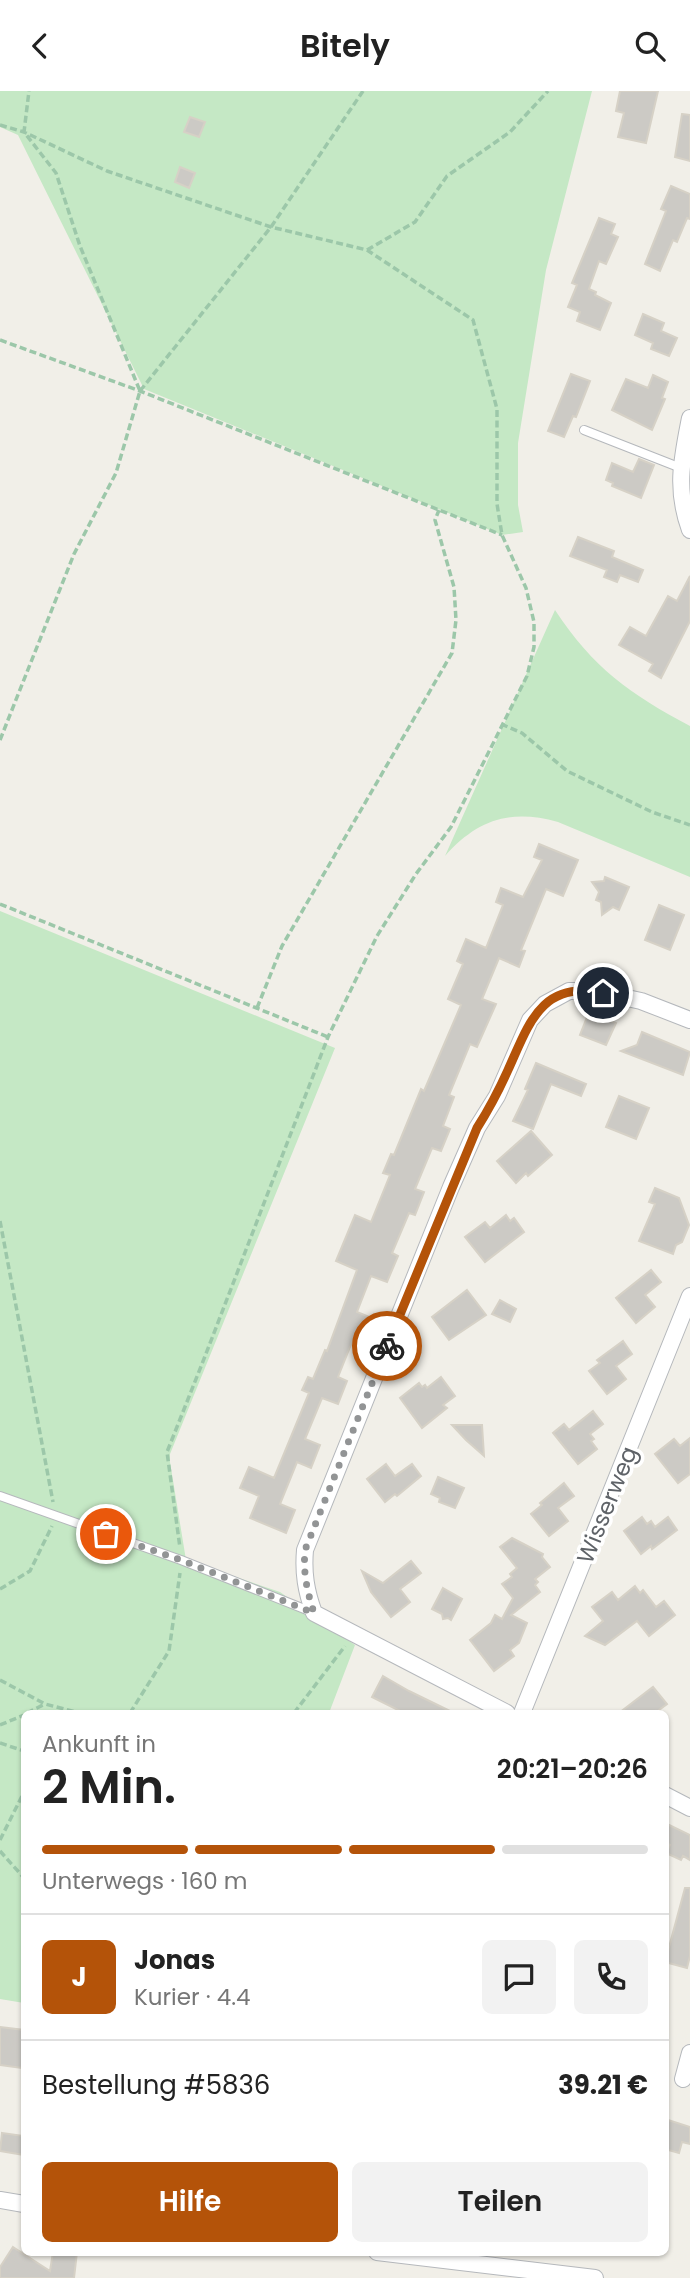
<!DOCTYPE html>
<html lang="de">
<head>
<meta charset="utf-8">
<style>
  :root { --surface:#fff; --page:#f2f2f2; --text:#222; --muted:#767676; --line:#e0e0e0; --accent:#b45309 }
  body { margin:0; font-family:Poppins,sans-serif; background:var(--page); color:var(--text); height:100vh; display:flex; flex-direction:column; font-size:26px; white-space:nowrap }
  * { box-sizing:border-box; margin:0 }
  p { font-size:23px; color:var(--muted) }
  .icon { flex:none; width:38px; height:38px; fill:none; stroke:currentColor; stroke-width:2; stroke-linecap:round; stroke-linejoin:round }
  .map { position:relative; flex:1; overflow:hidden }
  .details { position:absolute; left:21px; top:1619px; width:648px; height:546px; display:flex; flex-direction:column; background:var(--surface); border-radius:10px; box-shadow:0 2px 5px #0004 }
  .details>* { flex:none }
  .pin { position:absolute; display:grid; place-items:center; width:60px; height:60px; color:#fff; margin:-30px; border:4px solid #fff; border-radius:50%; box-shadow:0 2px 7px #0007 }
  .courier { position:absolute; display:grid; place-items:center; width:70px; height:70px; margin:-35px; border:5px solid #b45309; border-radius:50%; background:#fff; color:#222; box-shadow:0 2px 9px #0007 }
  .overview em { font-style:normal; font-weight:600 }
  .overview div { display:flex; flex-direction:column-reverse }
  .overview { display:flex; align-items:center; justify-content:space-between; height:119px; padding:0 21px }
  h1 { font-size:46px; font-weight:600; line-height:52px }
  .bar { display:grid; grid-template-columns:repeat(4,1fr); gap:10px 7px; align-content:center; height:84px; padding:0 21px }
  .bar i { height:9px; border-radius:5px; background:var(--line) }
  .bar .on { background:var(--accent) }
  .bar p { grid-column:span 4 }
  .line { display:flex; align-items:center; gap:18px; padding:0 21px; border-top:2px solid var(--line) }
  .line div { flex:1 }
  .round { display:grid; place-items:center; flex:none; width:74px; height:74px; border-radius:10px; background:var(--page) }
  .action { display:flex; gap:14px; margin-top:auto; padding:14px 21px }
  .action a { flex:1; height:80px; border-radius:10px; background:var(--accent); color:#fff; font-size:28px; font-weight:600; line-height:80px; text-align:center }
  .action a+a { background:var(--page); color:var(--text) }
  header { display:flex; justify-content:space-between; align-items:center; height:91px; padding:0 21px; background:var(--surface); font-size:32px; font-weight:600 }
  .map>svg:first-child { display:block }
  .green { fill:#c5e8c5 }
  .building { fill:#cccac5; stroke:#d6d1c6; stroke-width:2 }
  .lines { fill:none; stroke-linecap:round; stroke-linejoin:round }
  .lane-casing { stroke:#b5b8bc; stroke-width:10 }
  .street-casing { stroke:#b5b8bc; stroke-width:18 }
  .path { stroke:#9cc7a9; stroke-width:3.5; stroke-dasharray:7 3.5; stroke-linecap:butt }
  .lane { stroke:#fff; stroke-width:8 }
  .street { stroke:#fff; stroke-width:16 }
  .done { stroke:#929495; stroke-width:7; stroke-dasharray:0 12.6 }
  .route { stroke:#b45309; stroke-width:9 }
  .labels { text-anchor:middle; stroke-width:7; stroke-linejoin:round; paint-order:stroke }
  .street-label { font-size:23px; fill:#5f6368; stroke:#fff }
</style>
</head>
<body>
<header><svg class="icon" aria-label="back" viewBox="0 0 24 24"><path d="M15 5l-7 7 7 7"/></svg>Bitely<svg class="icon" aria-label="search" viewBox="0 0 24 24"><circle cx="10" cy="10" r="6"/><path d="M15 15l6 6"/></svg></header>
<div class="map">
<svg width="690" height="2187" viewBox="0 0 690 2187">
  <rect width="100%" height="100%" fill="#f1efe8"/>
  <path class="green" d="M0,0H592L546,179L518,352V414L523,441L502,444L144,298L18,44L0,36Z
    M555,519C593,577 630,603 690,635V786L558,731C511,718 478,728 445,765Z
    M0,820L335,957L170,1363V1371L186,1469L280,1501L355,1554L329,1622H24V1912L0,1908Z"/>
  <path class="building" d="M620,0H658L646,52L618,46L624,22L616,20Z
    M682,23L690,24V70L675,66Z
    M190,26L205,31L199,46L184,41Z
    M180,76L195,82L189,97L175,91Z
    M671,95L690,103V128L687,127L677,151L673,149L660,180L645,173L666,120L661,118Z
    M599,127L615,133L611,143L618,146L606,173L599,170L589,198L596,201L595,204L611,212L600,239L577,230L580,221L568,216L577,194L572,192Z
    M643,223L664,232L661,240L677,247L669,265L651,258L653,252L635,244Z
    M571,283L590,290L576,326L573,325L564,346L548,340Z
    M653,284L668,291L662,307L665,308L652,339L612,319L626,288L648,297Z
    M639,368L654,374L641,407L612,395L613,392L606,389L612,372L633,381Z
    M578,446L614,460L612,466L643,479L638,491L620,484L617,491L604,486L607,479L570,465Z
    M690,485V530L661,587L649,580L653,573L619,554L630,536L646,545L668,505L677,510Z
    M539,753L578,769L563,805L546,798L521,859L525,860L519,876L499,867L482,908L496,913L477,956L470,953L449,1004L454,1006L443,1035L450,1038L441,1060L432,1057L415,1098L424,1101L415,1124L409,1122L392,1162L398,1165L387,1191L371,1185L357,1221L372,1227L363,1250L354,1246L338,1286L347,1290L338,1313L322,1307L305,1348L320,1354L311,1377L297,1371L280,1413L295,1419L286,1442L250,1427L259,1405L240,1397L249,1376L274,1387L309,1302L302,1299L308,1286L313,1288L325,1259L327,1260L357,1179L336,1170L355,1124L371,1131L390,1084L383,1082L391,1063L394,1064L421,998L424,1000L461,914L448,908L463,873L457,870L466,848L486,857L503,814L496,811L501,797L523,806L542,769L534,766Z
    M605,786L629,796L619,819L613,816L602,824L601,811L596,809L599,801L592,791L604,790Z
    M659,814L684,824L670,859L645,849Z
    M589,921L616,932L606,954L580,944Z
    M642,941L690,961L683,984L621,960L637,954Z
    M536,972L586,993L581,1005L551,993L533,1038L513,1030L528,999L525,998Z
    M619,1005L649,1017L636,1048L606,1036Z
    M531,1040L552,1064L528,1085L526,1082L516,1092L497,1070Z
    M655,1097L679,1107L689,1134L682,1151L676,1154L673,1163L639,1150L655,1113L649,1111Z
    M506,1124L510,1130L514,1127L524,1141L485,1171L465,1146L485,1131L490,1137Z
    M651,1179L661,1191L645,1204L655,1216L636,1232L616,1207Z
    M467,1199L486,1224L449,1249L432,1226Z
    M500,1209L516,1218L510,1231L492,1223Z
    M623,1250L632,1263L616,1275L626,1288L607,1303L589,1280L600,1272L597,1269Z
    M441,1286L455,1305L443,1314L447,1317L422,1337L400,1307L419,1292L422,1296L425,1294L427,1297Z
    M593,1320L603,1333L590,1343L594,1348L591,1350L597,1358L578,1373L553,1342L564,1333L569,1339Z
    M452,1334H482L484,1365L466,1349Z
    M690,1347V1383L678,1392L655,1363L674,1348L680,1355Z
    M386,1373L395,1385L412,1373L421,1385L397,1405L395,1403L385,1411L367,1388Z
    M438,1386L464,1397L455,1417L439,1411L440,1407L431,1403Z
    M564,1392L574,1405L558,1417L568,1430L549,1445L531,1423L542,1414L540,1412Z
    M642,1426L647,1433L651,1430L655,1436L668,1426L677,1439L652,1458L651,1455L641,1463L624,1440Z
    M512,1447L543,1463L542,1466L550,1476L535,1488L538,1491L535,1494L540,1501L511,1524L527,1532L519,1552L510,1559L514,1565L494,1580L470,1549L491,1532L495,1524L502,1528L513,1507L502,1493L512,1486L510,1483L517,1477L500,1456Z
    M411,1470L421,1482L400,1498L410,1511L391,1526L371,1501L362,1480L383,1492Z
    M635,1495L640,1502L643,1499L656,1516L664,1510L675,1524L649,1545L637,1530L605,1554L585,1545L603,1530L592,1516L612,1501L618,1509Z
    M443,1497L462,1508L451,1529L448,1527L443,1528L442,1523L432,1518Z
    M383,1585L409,1600L454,1622H404L372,1606Z
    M653,1596L667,1613L655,1622H619Z
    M665,1732L690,1744V1769L683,1765L681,1769L666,1762L670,1754L665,1751Z
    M685,1797H690V1865L687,1877L665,1871Z
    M0,1936L24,1939L23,1977L0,1974Z
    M665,2028L690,2036V2053L682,2051L679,2062L665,2058Z
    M2,2042L24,2045V2064L0,2060Z
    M13,2156L50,2180L53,2161H77L74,2187H0V2176Z"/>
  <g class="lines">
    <defs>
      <path id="lane" d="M584,339L681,377
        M0,1405L181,1469L312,1521"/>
      <path id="street" d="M690,327C682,368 675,398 690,439
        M507,1622L314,1522C306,1500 303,1482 305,1459L451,1096L477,1037L497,1005L530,929L545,913L569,900H595L641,910L690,929
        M522,1622L690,1205
        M665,1704L690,1717
        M683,1988L690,1962
        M0,2109L24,2113
        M377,2161L595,2187"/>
    </defs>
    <use href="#lane" class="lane-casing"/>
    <use href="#street" class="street-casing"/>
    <path class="path" d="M0,34L24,41L107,80L271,136L367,159L473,229L497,318V413L502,444L526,497L534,531V556L527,585L451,736L416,783L377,845L328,946L202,1273L167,1361L180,1457
      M367,159L415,131L447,85L510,41L548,0
      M0,249L140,300L502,444
      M140,300L271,136L363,0
      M501,633L522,642L567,680L652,721L690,734
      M0,649L74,463L116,382L140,300L80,155L56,82L24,41L29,0
      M0,813L328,946
      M257,917L282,855L452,562L456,529L454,496L435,429L439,419
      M0,1130L53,1411
      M0,1498L30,1480L52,1435
      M0,1589L45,1613L80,1622
      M27,1622L45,1613
      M130,1622L169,1560L180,1482
      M294,1622L345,1555
      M0,1634L24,1624
      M0,1652L24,1660
      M0,1749L24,1701
      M0,1760L24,1787"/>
    <use href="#lane" class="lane"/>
    <use href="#street" class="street"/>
  </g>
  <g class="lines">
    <path class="done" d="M106,1443L181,1469L314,1522C307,1500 303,1482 305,1459L387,1255"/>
    <path class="route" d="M387,1255L477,1037C489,1018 499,999 508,979C529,933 541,889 603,902"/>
  </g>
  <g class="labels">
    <g class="street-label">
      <text transform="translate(607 1414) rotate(-68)" y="8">Wisserweg</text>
    </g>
  </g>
</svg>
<div class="pin" style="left:106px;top:1443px;background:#ea580c"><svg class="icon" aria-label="bag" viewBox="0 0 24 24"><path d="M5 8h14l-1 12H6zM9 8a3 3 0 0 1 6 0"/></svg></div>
<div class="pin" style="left:603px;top:902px;background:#1f2937"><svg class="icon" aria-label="home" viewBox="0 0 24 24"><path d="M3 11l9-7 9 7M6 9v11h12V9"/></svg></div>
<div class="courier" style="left:387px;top:1255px"><svg class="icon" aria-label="bike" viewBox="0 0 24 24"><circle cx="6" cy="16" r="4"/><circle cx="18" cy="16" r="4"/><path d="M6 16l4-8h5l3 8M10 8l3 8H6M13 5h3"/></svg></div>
<section class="details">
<div class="overview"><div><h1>2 Min.</h1><p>Ankunft in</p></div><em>20:21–20:26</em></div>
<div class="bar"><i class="on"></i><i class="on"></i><i class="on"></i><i></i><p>Unterwegs · 160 m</p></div>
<div class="line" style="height:126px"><b class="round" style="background:var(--accent);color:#fff">J</b><div><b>Jonas</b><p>Kurier · 4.4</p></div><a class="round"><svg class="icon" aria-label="chat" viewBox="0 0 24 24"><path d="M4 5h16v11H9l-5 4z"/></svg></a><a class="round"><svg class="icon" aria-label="phone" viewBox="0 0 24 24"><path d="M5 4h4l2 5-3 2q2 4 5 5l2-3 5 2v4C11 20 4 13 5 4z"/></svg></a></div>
<div class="line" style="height:91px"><div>Bestellung #5836</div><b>39.21 €</b></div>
<div class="action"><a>Hilfe</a><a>Teilen</a></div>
</section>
</div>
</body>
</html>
